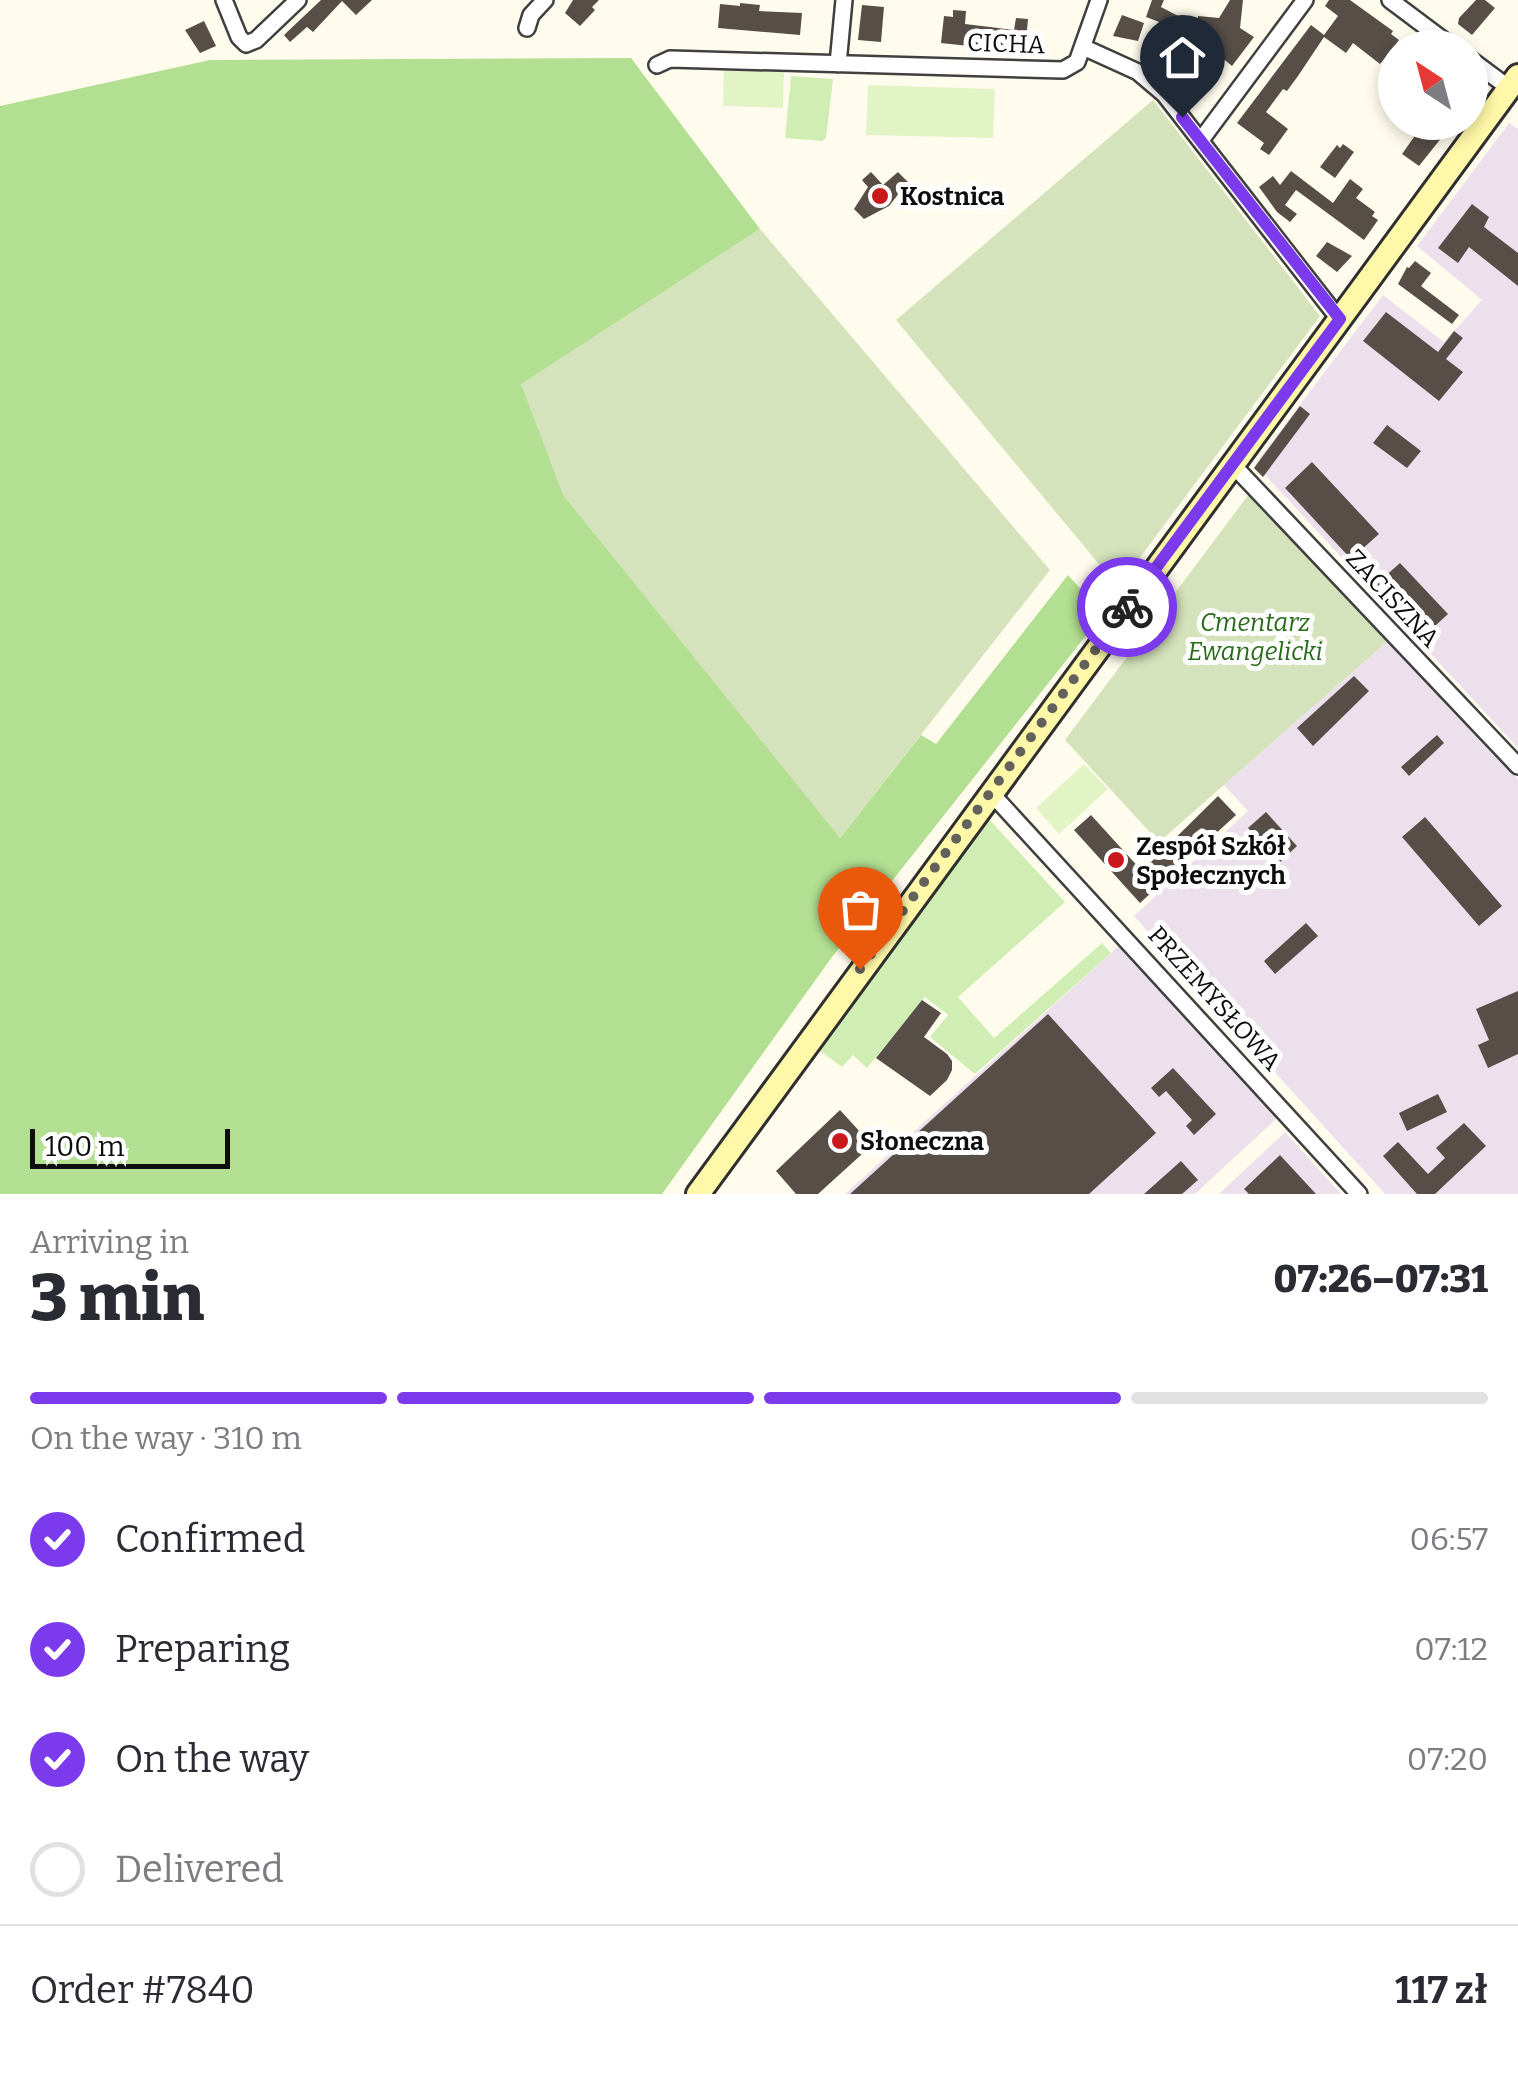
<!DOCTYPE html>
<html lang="en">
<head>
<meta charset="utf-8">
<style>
  :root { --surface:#fff; --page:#f7f7f7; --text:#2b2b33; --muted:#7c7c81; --line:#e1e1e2; --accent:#7c3aed }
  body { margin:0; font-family:Bitter,serif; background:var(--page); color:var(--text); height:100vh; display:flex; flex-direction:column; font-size:38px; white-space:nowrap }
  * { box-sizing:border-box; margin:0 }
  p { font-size:32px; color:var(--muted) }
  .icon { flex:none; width:55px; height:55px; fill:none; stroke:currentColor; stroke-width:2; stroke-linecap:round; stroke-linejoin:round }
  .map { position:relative; height:1194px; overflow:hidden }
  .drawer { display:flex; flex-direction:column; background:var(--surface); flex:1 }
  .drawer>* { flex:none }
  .needle { width:65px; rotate:324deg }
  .fabs { position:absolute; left:1378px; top:30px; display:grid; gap:20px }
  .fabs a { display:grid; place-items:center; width:110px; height:110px; border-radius:50%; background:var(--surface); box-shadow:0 5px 15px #0003; font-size:50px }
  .scale { position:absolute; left:30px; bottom:25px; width:200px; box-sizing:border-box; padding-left:10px; border:5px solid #0d0d0d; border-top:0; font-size:28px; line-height:35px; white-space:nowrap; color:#0d0d0d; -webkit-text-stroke:8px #fff; paint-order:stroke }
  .pin { position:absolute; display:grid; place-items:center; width:85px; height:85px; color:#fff; margin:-102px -42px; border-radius:50% 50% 50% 0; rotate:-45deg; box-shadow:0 0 10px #0007 }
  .pin .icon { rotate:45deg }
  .courier { position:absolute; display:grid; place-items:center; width:100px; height:100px; margin:-50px; border:8px solid #7c3aed; border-radius:50%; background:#fff; color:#222; box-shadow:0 2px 12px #0007 }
  .head em { font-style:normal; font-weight:800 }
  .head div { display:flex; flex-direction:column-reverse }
  .head { display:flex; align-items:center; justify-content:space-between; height:170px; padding:0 30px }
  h1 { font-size:65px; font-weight:800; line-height:75px }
  .bar { display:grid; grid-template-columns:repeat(4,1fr); gap:15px 10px; align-content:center; height:120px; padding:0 30px }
  .bar i { height:12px; border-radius:8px; background:var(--line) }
  .bar .current { background:var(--accent) }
  .bar p { grid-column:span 4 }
  .line { display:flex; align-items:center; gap:25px; padding:0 30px; border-top:2px solid var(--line) }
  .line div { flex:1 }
  ol { padding:0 30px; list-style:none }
  li { display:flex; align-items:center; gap:30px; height:110px }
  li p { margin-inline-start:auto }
  li .icon { padding:10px; border-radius:50%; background:var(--accent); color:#fff; stroke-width:4 }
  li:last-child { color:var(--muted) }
  li i { width:55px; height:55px; border:5px solid var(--line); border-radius:50% }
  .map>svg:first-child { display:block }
  .industrial { fill:#ece0ed }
  .green { fill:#d0edb3 }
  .forest { fill:#b2df91 }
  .cemetery { fill:#d5e3bc }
  .pitch { fill:#e2f3c6 }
  .building { fill:#574e48 }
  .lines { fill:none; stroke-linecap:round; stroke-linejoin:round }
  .minor-casing { stroke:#404040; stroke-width:20 }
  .secondary-casing { stroke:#2f2f2f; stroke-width:28 }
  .minor { stroke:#fff; stroke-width:15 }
  .secondary { stroke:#fff8a8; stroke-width:22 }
  .done { stroke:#62615b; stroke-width:10; stroke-dasharray:0 18 }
  .route { stroke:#7c3aed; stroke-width:12 }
  .poi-dot { fill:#c9191d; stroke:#fff; stroke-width:4 }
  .labels { text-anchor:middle; stroke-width:10; stroke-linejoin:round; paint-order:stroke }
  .street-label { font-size:25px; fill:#0d0d0d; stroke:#fff }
  .poi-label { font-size:25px; font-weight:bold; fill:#0d0d0d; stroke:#fff; text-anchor:start }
  .park-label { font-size:25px; font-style:italic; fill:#276a18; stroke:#fff }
</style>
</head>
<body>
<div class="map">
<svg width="1518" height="1194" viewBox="0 0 1518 1194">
  <rect width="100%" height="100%" fill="#fffced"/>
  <path class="industrial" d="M1509,123L1518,129V748L1255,464L1383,295L1444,342L1482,300L1417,246Z
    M1389,640L1518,779V1194H1385L1134,916L1248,811L1224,785Z
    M1121,944L1277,1118L1195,1194H845Z
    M1285,1132L1341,1194H1219Z"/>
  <path class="green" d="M791,76L833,79L826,138L822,141L785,138Z
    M987,817L1065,902L958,997L994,1038L1102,943L1111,953L975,1074L930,1037L948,1015L925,997L867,1068L853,1055L842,1067L816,1048Z"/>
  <path class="forest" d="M631,58L760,229L521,385L840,838L921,735L936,744L1068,575L1103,614L832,957L662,1194H0V106L210,60Z"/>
  <path class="cemetery" d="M1153,100L1320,316L1118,587L896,320Z
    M760,229L1050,570L840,838L563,495L521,384Z
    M1249,494L1389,640L1159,842L1065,740Z"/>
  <path class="pitch" d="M724,70L784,72L783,108L723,106Z
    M868,85L995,89L993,138L866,135Z
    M1084,764L1108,789L1059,834L1036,808Z"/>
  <path class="building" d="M321,0H372L356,15L342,1L313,32L307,27L290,42L284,35Z
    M573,0H599L592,7L595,10L580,26L565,13Z
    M1152,0H1164L1161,7L1197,26L1196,39L1184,30L1172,46L1179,51L1167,68L1149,54L1170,26L1146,17Z
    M1230,0H1243L1240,28L1254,37L1232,66L1196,36L1198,16L1219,18Z
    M1329,0H1350L1393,31L1391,34L1399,40L1380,64L1353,43L1346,53L1324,37L1298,76L1287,91L1283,89L1266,112L1288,129L1269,155L1260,149L1264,143L1237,123L1311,25L1324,35L1338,16L1325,6Z
    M1476,0H1485L1495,8L1472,35L1458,24L1459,18Z
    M740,3L760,5L759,11L802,13L800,35L718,28L720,4L740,6Z
    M862,5L884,7L881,42L858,40Z
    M953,10L966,11L965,24L990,27L1014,30L1016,18L1028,19L1025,52L941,43L944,16L953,17Z
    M1122,15L1144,23L1138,41L1113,36Z
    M204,21L216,46L200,53L185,30Z
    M1409,122H1454L1419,166L1402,154L1419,130Z
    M1343,144L1354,152L1335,178L1320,167L1337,145L1340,148Z
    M1291,171L1333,203L1350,179L1363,189L1356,198L1375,212L1372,216L1378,220L1364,240L1296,190L1285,205L1297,214L1290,222L1277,212L1259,187L1273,176L1280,185Z
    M871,172L883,185L898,172L908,182L889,206L864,219L854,209L868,187L862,180Z
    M1472,204L1489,217L1484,227L1518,253V286L1469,247L1458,263L1438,248Z
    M1327,242L1352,256L1337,272L1316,256Z
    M1415,261L1431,273L1421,286L1459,315L1452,324L1398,284L1407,267L1409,268Z
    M1386,312L1438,352L1454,331L1463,338L1446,359L1463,372L1439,401L1363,341Z
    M1300,406L1310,414L1263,477L1254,468Z
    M1387,425L1421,451L1407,468L1373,443Z
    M1312,462L1379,534L1351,559L1285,488Z
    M1400,563L1448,614L1421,639L1373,587Z
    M1354,676L1369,691L1313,746L1297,728Z
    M1437,735L1444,743L1409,776L1401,767Z
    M1218,796L1236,815L1140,903L1074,830L1091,815L1142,871Z
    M1266,812L1297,846L1280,862L1248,828Z
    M1425,817L1502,906L1479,926L1402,837Z
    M1306,923L1318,936L1275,974L1264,961Z
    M1518,991V1054L1488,1068L1478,1045L1489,1040L1476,1009Z
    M922,1000L941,1013L924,1037L947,1054L952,1061V1070L947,1080L930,1096L876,1058Z
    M1048,1014L1156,1133L1089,1194H850Z
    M1173,1068L1216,1114L1194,1135L1186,1126L1192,1120L1166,1091L1159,1097L1151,1088Z
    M1438,1094L1447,1112L1407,1131L1399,1113Z
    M840,1110L872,1145L818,1194H796L776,1171Z
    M1464,1123L1486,1146L1435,1194H1417L1383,1156L1398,1142L1428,1174L1445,1158L1436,1148Z
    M1280,1155L1316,1194H1249L1244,1189Z
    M1181,1161L1198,1180L1182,1194H1144Z"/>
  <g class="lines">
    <defs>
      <path id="minor" d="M224,0L239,37L246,44L256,40L298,0
        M1390,0L1454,48
        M527,28L531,15L545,0
        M1083,47L1138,72L1164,94L1339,319
        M1470,59L1509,88
        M838,64L844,0
        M657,65L670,59L1063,70L1077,62L1099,0
        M1201,140L1305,0
        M1232,464L1518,766
        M991,793L1359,1194"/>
      <path id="secondary" d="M698,1194L1518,76"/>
    </defs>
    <use href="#minor" class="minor-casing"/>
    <use href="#secondary" class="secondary-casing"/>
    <use href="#minor" class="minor"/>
    <use href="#secondary" class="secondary"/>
  </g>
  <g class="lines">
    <path class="done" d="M860,969L1127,607"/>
    <path class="route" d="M1127,607L1340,319L1182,117"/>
  </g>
  <g class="poi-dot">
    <circle cx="880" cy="196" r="10"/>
    <circle cx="1116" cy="860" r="10"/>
    <circle cx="840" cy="1141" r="10"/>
  </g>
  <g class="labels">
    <g class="street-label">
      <text transform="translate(1006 43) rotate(2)" y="9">CICHA</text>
      <text transform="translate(1393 598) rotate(47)" y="9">ZACISZNA</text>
      <text transform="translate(1215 998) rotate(48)" y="9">PRZEMYSŁOWA</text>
    </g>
    <g class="poi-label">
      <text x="900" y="205">Kostnica</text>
      <text x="1136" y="855">Zespół Szkół<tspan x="1136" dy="29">Społecznych</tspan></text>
      <text x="860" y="1150">Słoneczna</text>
    </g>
    <g class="park-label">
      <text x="1255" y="631">Cmentarz<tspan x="1255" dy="29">Ewangelicki</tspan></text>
    </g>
  </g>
</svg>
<div class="fabs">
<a><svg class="needle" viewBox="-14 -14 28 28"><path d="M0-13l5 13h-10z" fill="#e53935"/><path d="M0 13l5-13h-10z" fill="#7c7c81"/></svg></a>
</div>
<div class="scale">100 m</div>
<div class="pin" style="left:860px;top:969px;background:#ea580c"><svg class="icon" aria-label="bag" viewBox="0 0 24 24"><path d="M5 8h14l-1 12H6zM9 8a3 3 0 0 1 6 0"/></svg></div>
<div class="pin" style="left:1182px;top:117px;background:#1f2937"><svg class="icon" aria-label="home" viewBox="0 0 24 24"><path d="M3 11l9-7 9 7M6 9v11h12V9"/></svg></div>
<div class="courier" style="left:1127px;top:607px"><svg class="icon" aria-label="bike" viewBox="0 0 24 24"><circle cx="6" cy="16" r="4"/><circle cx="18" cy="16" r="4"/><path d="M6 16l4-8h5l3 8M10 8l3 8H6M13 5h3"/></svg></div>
</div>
<section class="drawer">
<div class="head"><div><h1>3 min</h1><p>Arriving in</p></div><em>07:26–07:31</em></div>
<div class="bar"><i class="current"></i><i class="current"></i><i class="current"></i><i></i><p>On the way · 310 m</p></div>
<ol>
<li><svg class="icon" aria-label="check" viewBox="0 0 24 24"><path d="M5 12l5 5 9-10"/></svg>Confirmed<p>06:57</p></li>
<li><svg class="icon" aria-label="check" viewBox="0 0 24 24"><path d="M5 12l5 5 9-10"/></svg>Preparing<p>07:12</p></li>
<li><svg class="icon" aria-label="check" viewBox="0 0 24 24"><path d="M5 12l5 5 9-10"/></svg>On the way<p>07:20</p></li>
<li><i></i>Delivered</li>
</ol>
<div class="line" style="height:130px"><div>Order #7840</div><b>117 zł</b></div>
</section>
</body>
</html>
